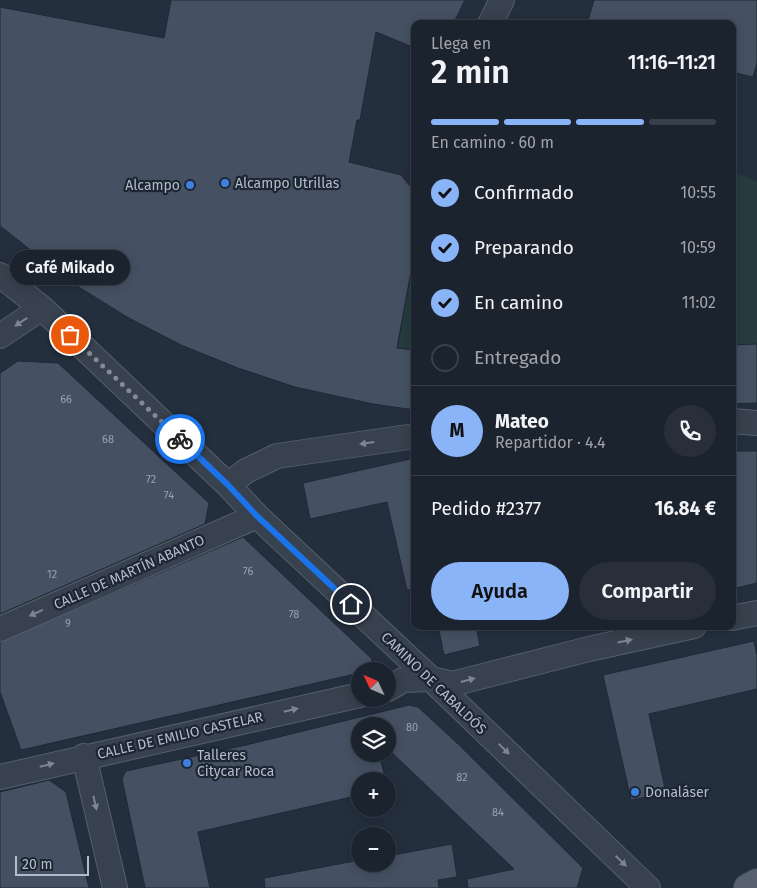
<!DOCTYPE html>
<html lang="es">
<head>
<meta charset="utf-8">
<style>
  :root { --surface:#1b232e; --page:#282f3a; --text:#f1f3f6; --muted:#a0a4aa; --line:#39404a; --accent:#8ab4f8 }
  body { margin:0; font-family:"Fira Sans",sans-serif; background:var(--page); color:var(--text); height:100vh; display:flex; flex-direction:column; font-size:19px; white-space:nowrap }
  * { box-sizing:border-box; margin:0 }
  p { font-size:16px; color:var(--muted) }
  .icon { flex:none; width:28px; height:28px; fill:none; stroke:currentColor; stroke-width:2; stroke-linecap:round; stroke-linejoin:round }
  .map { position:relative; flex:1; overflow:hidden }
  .details { position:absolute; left:411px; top:20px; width:325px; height:610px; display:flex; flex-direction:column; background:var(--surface); border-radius:10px; box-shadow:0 2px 12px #0003,0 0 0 1px var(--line) }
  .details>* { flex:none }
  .needle { width:32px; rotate:314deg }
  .fabs { position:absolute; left:351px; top:662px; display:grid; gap:10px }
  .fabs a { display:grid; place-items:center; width:45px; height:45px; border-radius:50%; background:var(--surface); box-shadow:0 2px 12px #0003,0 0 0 1px var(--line); font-size:25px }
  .scale { position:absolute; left:15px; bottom:12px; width:74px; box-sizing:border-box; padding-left:5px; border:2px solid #b4bcc9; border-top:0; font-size:14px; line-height:18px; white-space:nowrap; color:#b4bcc9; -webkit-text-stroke:4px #1d2633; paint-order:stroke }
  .pin { position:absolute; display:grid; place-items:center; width:42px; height:42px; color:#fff; margin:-21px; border:2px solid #fff; border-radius:50%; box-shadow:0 1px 5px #0007 }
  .courier { position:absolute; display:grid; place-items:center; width:50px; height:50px; margin:-25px; border:4px solid #1a73e8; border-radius:50%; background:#fff; color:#222; box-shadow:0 1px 6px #0007 }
  .bubble { position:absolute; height:35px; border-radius:18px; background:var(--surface); box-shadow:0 2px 12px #0003,0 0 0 1px var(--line); font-size:16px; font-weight:600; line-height:35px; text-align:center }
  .overview em { font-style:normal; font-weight:600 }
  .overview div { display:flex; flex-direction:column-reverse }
  .overview { display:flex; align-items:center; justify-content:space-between; height:85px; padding:0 20px }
  h1 { font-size:32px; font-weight:600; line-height:38px }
  .bar { display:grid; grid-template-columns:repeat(4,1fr); gap:8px 5px; align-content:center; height:60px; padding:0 20px }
  .bar i { height:6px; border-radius:4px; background:var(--line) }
  .bar .selected { background:var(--accent) }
  .bar p { grid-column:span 4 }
  .line { display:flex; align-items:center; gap:12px; padding:0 20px; border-top:1px solid var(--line) }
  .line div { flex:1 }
  .round { display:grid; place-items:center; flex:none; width:52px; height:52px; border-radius:26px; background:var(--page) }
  ol { padding:0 20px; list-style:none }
  li { display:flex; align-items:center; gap:15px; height:55px }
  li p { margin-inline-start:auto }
  li .icon { padding:5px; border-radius:50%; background:var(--accent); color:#111; stroke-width:4 }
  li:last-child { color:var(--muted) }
  li i { width:28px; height:28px; border:2px solid var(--line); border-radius:50% }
  .button { display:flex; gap:10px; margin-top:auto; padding:10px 20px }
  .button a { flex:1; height:58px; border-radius:30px; background:var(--accent); color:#111; font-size:20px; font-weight:600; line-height:58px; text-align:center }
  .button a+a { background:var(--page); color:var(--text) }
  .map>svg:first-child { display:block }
  .green { fill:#263c3f }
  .building { fill:#455162; stroke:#1f2835 }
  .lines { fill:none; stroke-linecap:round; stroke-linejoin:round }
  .minor-casing { stroke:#565f6c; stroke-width:26 }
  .major-casing { stroke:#414a57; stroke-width:30 }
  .minor { stroke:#38414e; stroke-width:24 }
  .major { stroke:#56606e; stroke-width:28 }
  .oneway { fill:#7c8592 }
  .done { stroke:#828b98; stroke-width:5; stroke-dasharray:0 9 }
  .route { stroke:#1a73e8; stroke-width:6 }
  .shop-dot { fill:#3f7fe0; stroke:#1d2633; stroke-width:2 }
  .labels { text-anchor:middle; stroke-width:4.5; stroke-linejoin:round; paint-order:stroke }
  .number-label { font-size:11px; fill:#98a1af }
  .poi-label { font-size:14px; fill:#b4bcc9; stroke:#1d2633; text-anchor:start }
  .street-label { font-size:14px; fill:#b4bcc9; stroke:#1d2633 }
</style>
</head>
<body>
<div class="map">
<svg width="757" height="888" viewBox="0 0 757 888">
  <rect width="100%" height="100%" fill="#242f3e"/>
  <path class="green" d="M733,171L757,182V344L733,345Z
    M415,250V350L398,348Z"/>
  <path class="building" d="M171,0H465L453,24H415V48L376,32L360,120H357L349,162L401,175L415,192V250L397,348L415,350V410L373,404L295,387L238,368L181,345L127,317L74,284L0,226V7L164,38Z
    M594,0H757V63L753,77L732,72V24H587Z
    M757,344V403L732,404V345Z
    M18,361L58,363L209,503L205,524L0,614V373Z
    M732,451H757V583L732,589Z
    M415,458V589L407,590L387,502L310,519L303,483Z
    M243,537L372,659L368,671H360V673L21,750L0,692V642Z
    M438,626H476L480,646L444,655Z
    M754,641L757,656V689L649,714L666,793L631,800L603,675Z
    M409,705L418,707L458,744L583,868L577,888H468L467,879L514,869L388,749V726H360V754H379L386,781H360V795L198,832L210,888H145L122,779L126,771L246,745Z
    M49,780L66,792L89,888H0V792Z
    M452,844L457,877L438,880L439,888H265L264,878L360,860V864H388V856Z"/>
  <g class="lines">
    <defs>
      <path id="minor" d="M490,24L502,0
        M0,275L42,308L228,485L257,516L431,679L648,888
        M0,336L42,308
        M732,421L757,423
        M228,485L246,471L277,456L415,436
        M732,618L757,613
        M0,629L257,516
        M388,689L403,680L431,679L452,684L589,649L694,626
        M84,756L115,888
        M0,777L360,695"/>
      <path id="major" d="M748,888L757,883"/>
    </defs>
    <use href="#minor" class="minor-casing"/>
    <use href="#major" class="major-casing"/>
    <use href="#minor" class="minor"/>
    <use href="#major" class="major"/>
  </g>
  <defs><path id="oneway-solid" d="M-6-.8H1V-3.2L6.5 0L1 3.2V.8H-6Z" transform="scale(1.25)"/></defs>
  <g class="oneway">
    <use href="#oneway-solid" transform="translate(21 322) rotate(146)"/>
    <use href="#oneway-solid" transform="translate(367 443) rotate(172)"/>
    <use href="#oneway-solid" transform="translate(36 613) rotate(156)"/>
    <use href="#oneway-solid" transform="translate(625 641) rotate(-12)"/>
    <use href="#oneway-solid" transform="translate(468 680) rotate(-15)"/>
    <use href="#oneway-solid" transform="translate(291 710) rotate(-13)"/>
    <use href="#oneway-solid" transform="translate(504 749) rotate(44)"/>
    <use href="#oneway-solid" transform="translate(47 765) rotate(-14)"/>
    <use href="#oneway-solid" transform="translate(95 803) rotate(77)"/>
    <use href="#oneway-solid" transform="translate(621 861) rotate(44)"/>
  </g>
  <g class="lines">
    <path class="done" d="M70,335L180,439"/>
    <path class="route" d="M180,439L228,485L257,516L351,604"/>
  </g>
  <g class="shop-dot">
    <circle cx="225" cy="183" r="5"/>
    <circle cx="190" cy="185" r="5"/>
    <circle cx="187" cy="763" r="5"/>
    <circle cx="635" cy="792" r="5"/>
  </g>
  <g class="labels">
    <g class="number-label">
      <text x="66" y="403">66</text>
      <text x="108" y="443">68</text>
      <text x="151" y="483">72</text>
      <text x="169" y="499">74</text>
      <text x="248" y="575">76</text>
      <text x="52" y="578">12</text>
      <text x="294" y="618">78</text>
      <text x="68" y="627">9</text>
      <text x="412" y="731">80</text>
      <text x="462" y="781">82</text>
      <text x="498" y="816">84</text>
    </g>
    <g class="poi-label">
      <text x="235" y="188">Alcampo Utrillas</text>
      <text x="180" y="190" text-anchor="end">Alcampo</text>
      <text x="197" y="760">Talleres<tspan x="197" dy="16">Citycar Roca</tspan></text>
      <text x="645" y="797">Donaláser</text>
    </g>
    <g class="street-label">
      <text transform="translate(129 572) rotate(-24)" y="5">CALLE DE MARTÍN ABANTO</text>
      <text transform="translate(434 683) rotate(44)" y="5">CAMINO DE CABALDÓS</text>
      <text transform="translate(180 735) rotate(-13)" y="5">CALLE DE EMILIO CASTELAR</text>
    </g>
  </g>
</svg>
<div class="fabs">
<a><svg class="needle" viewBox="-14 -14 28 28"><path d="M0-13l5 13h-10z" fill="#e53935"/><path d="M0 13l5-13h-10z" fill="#a0a4aa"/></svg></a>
<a><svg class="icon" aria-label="layers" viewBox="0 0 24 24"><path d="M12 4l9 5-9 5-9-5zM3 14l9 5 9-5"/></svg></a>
<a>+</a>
<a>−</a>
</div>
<div class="scale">20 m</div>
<div class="pin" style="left:70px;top:335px;background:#ea580c"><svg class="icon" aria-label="bag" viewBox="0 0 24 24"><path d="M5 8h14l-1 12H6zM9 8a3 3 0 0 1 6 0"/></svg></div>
<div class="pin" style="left:351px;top:604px;background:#1f2937"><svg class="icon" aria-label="home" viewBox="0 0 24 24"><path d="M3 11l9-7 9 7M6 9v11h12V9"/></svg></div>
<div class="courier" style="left:180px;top:439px"><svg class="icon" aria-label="bike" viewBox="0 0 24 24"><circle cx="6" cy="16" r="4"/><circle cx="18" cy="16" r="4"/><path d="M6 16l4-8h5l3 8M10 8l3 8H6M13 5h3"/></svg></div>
<div class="bubble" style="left:10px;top:250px;width:120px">Café Mikado</div>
<section class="details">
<div class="overview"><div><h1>2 min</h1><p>Llega en</p></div><em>11:16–11:21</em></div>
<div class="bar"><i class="selected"></i><i class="selected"></i><i class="selected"></i><i></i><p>En camino · 60 m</p></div>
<ol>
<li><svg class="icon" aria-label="check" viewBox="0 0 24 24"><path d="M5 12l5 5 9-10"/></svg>Confirmado<p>10:55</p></li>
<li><svg class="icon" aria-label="check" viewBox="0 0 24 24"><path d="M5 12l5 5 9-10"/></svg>Preparando<p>10:59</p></li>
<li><svg class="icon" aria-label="check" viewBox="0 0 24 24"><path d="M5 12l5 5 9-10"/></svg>En camino<p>11:02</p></li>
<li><i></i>Entregado</li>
</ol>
<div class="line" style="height:90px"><b class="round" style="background:var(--accent);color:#111">M</b><div><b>Mateo</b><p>Repartidor · 4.4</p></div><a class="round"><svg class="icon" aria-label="phone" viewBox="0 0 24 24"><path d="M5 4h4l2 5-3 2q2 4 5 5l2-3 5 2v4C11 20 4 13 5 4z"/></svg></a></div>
<div class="line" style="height:65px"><div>Pedido #2377</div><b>16.84 €</b></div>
<div class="button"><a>Ayuda</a><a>Compartir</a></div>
</section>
</div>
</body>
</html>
